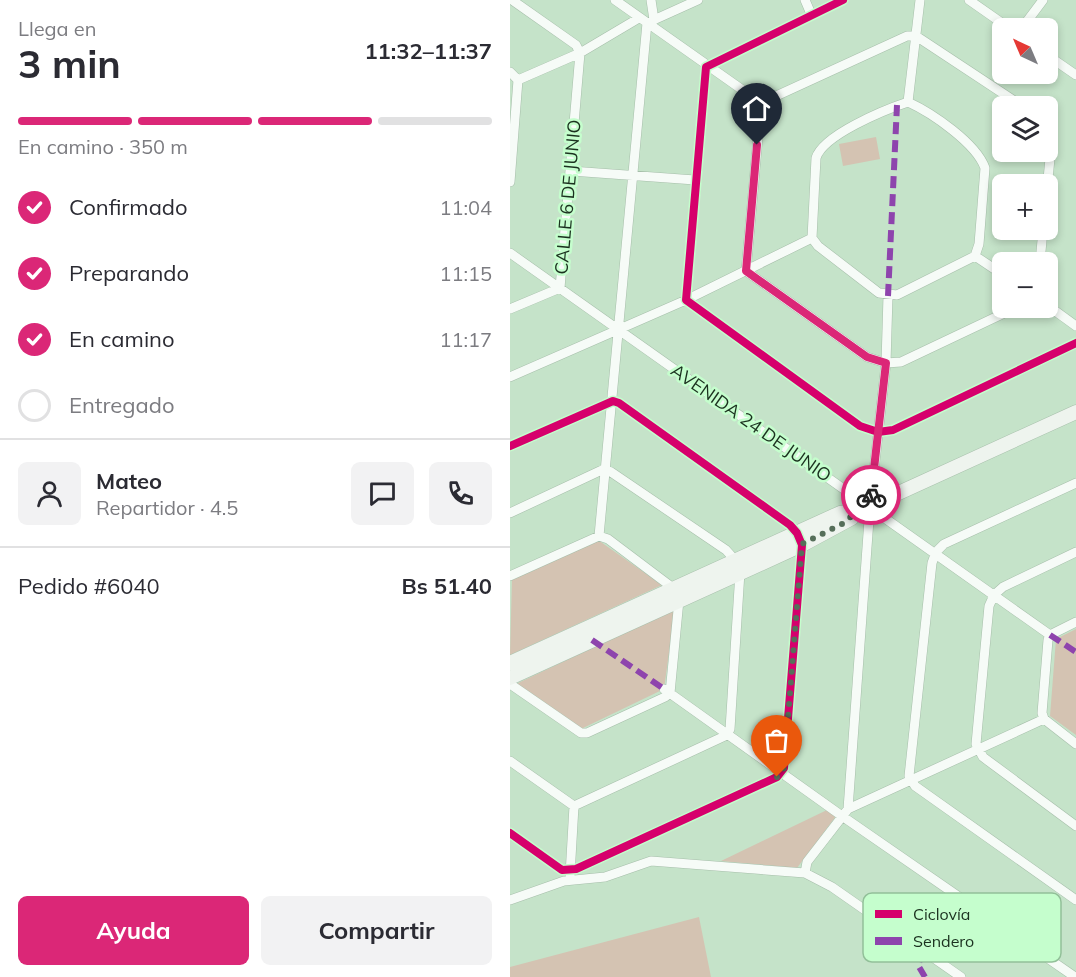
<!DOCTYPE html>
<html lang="es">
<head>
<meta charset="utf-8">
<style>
  :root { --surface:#fff; --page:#f2f2f3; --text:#2b2b33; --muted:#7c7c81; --line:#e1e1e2; --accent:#db2777 }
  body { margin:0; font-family:Mulish,sans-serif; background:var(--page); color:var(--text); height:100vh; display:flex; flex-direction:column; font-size:22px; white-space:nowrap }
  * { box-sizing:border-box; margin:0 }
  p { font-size:20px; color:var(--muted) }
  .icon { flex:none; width:33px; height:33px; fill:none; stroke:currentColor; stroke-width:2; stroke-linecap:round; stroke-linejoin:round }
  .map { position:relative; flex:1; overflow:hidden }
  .sheet { display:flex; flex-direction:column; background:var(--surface); width:510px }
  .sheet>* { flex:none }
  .needle { width:39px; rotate:316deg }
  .buttons { position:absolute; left:482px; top:18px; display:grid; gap:12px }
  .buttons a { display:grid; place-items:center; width:66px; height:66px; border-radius:9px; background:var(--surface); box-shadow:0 3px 9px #0003; font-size:30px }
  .pin { position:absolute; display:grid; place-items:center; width:51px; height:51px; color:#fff; margin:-62px -26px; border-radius:50% 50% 50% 0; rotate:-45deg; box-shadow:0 0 6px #0007 }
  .pin .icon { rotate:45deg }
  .courier { position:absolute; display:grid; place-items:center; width:60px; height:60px; margin:-30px; border:4px solid #db2777; border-radius:50%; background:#fff; color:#222; box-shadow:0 2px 8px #0007 }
  .overview em { font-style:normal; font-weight:700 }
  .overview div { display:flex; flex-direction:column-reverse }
  .overview { display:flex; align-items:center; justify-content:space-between; height:102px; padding:0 18px }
  h1 { font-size:39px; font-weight:700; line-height:45px }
  .bar { display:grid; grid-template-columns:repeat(4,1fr); gap:9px 6px; align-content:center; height:72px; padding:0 18px }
  .bar i { height:8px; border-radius:4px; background:var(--line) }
  .bar .current { background:var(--accent) }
  .bar p { grid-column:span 4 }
  .line { display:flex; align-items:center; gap:15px; padding:0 18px; border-top:2px solid var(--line) }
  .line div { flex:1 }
  .round { display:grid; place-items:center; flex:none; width:63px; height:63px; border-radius:9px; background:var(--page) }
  ol { padding:0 18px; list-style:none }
  li { display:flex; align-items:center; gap:18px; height:66px }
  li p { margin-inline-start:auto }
  li .icon { padding:6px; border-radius:50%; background:var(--accent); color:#fff; stroke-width:4 }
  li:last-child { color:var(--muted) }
  li i { width:33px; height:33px; border:3px solid var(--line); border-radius:50% }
  .button { display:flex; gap:12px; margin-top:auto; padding:12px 18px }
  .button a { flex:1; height:69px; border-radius:9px; background:var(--accent); color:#fff; font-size:24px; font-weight:700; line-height:69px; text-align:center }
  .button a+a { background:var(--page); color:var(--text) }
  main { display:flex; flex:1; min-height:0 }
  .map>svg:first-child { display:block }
  .green { fill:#d4c3b2 }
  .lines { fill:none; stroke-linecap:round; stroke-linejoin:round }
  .street-casing { stroke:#a6beaa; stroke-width:10 }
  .secondary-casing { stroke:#a6beaa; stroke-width:15 }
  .street { stroke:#f6fbf7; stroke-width:9 }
  .secondary { stroke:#eef4ee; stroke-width:14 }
  .quiet { stroke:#8e44ad; stroke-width:6; stroke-dasharray:12 6; stroke-linecap:butt }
  .cycleway-casing { stroke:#c5fecd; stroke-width:11 }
  .cycleway { stroke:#d6006c; stroke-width:8 }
  .done { stroke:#566f5a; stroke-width:6; stroke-dasharray:0 10.8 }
  .route { stroke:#db2777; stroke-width:8 }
  .labels { text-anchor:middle; stroke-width:5; stroke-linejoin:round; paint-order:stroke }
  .street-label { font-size:18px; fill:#1b311f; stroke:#c5fecd }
  .key { fill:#c5fecd; stroke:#92c099; stroke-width:1.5 }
  .key-label { font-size:16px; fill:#1b311f }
</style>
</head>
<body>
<main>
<section class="sheet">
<div class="overview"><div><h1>3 min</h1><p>Llega en</p></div><em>11:32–11:37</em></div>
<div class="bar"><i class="current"></i><i class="current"></i><i class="current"></i><i></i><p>En camino · 350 m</p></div>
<ol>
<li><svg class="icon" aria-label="check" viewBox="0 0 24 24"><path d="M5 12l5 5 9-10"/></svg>Confirmado<p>11:04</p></li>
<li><svg class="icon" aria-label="check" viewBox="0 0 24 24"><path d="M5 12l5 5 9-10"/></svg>Preparando<p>11:15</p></li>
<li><svg class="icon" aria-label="check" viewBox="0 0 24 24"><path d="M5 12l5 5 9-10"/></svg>En camino<p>11:17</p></li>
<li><i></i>Entregado</li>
</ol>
<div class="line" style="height:108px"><a class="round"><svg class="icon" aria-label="person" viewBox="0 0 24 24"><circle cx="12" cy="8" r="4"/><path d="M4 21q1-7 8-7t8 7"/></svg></a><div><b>Mateo</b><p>Repartidor · 4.5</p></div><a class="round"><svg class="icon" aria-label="chat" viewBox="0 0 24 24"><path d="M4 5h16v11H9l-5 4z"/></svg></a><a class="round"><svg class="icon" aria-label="phone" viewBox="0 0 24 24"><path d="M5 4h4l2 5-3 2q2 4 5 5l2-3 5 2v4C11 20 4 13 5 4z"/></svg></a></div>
<div class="line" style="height:78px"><div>Pedido #6040</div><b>Bs 51.40</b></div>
<div class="button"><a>Ayuda</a><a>Compartir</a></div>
</section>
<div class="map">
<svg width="566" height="977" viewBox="0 0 566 977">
  <rect width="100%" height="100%" fill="#c5e3c9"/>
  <path class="green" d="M366,137L370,159L333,166L329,144Z
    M88,540L152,585L0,655L2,578Z
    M165,609L154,689L71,729L6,684Z
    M566,629V735L540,716L546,639Z
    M317,810L326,816L309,839L311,844L302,848L287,868L211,861Z
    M189,917L201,977H0V967Z"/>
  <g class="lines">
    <defs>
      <path id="street" d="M2,0L66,45L70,53
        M105,0L251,103
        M141,0L144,20
        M295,0L301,14
        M333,0L196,67L176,300L350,426L368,432L383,430L566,343
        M459,0L499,28
        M512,28L533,0
        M537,55L566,75
        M0,72L8,80L0,182
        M8,80L70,53L129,18
        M398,102C422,113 466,143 475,168L469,244L465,256L387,295L369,293L308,246L302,238L306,158C313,135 374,110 398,102Z
        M398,102L410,0
        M251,103L236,271L357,357L376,363L391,362L505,308
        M251,103L397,36H406L512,106
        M537,124L543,128L537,189
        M61,171L185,180
        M0,253L540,635
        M465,256L492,274
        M530,262L533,230
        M537,305L566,326
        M0,309L50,288L70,53
        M0,377L176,300L302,238
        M0,446L103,401L109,403L280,525L287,533L292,545L274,768L267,777L66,869L52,870L0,833
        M566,483L434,544L426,552L422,563L399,776L405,786L566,900
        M0,513L94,469L101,472L216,550L225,560L230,572L220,729L217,735L64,806L0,761
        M89,536L137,23L188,0
        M566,552L493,587L484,595L479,606L466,744L473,757L566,826
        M0,576L89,536L98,539L163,588
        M566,622L540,635L538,640L532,713L534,719L566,744
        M0,684L71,733H77L155,697L160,693L169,600
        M154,689L332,816L565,977
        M338,809L360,506L376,363L378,296
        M295,873L297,862L338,809L534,719
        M60,875L64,806
        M0,900L54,881L95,877L141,861L295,873L322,887L451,977"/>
      <path id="secondary" d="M360,506L566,412
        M0,663L330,513L347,511
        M0,678L292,545L342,518L347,511"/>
    </defs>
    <use href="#street" class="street-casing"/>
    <use href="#secondary" class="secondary-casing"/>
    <use href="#street" class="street"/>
    <use href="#secondary" class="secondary"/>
    <path class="quiet" d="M378,296L387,105
      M540,635L566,652
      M82,640L154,689
      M414,951L408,965L415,977"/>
    <defs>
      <path id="cycleway" d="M333,0L196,67L176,300L350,426L368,432L383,430L566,343
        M0,446L103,401L109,403L280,525L287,533L292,545L274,768L267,777L66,869L52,870L0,833"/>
    </defs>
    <use href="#cycleway" class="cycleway-casing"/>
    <use href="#cycleway" class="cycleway"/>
  </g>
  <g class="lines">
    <path class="done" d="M267,777L274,768L292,544L334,523L347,511L360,506L361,495"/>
    <path class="route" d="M247,145L236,271L357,357L376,363L361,495"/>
  </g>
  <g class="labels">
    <g class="street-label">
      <text transform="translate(58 197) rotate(-85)" y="6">CALLE 6 DE JUNIO</text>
      <text transform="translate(241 423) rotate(35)" y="6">AVENIDA 24 DE JUNIO</text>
    </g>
  </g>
  <rect x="353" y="893" width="198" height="69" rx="9" class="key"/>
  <rect x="365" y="910" width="27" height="8" fill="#d6006c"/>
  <rect x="365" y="937" width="27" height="8" fill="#8e44ad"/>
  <g class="key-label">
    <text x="403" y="920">Ciclovía</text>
    <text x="403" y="947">Sendero</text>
  </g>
</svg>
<div class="buttons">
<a><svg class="needle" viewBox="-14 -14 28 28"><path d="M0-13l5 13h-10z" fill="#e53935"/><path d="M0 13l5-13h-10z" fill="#7c7c81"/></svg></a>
<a><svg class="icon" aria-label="layers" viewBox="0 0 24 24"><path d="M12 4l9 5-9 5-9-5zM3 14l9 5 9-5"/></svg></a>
<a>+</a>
<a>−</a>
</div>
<div class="pin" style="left:267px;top:777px;background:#ea580c"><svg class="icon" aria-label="bag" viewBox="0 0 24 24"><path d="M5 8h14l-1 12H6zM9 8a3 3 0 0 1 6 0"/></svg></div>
<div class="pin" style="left:247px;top:145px;background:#1f2937"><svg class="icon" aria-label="home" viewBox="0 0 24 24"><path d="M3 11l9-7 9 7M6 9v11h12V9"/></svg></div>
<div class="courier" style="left:361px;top:495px"><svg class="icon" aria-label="bike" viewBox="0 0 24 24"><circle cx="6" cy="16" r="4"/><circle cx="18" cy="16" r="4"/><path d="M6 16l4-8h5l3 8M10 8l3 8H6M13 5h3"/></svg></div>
</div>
</main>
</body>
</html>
